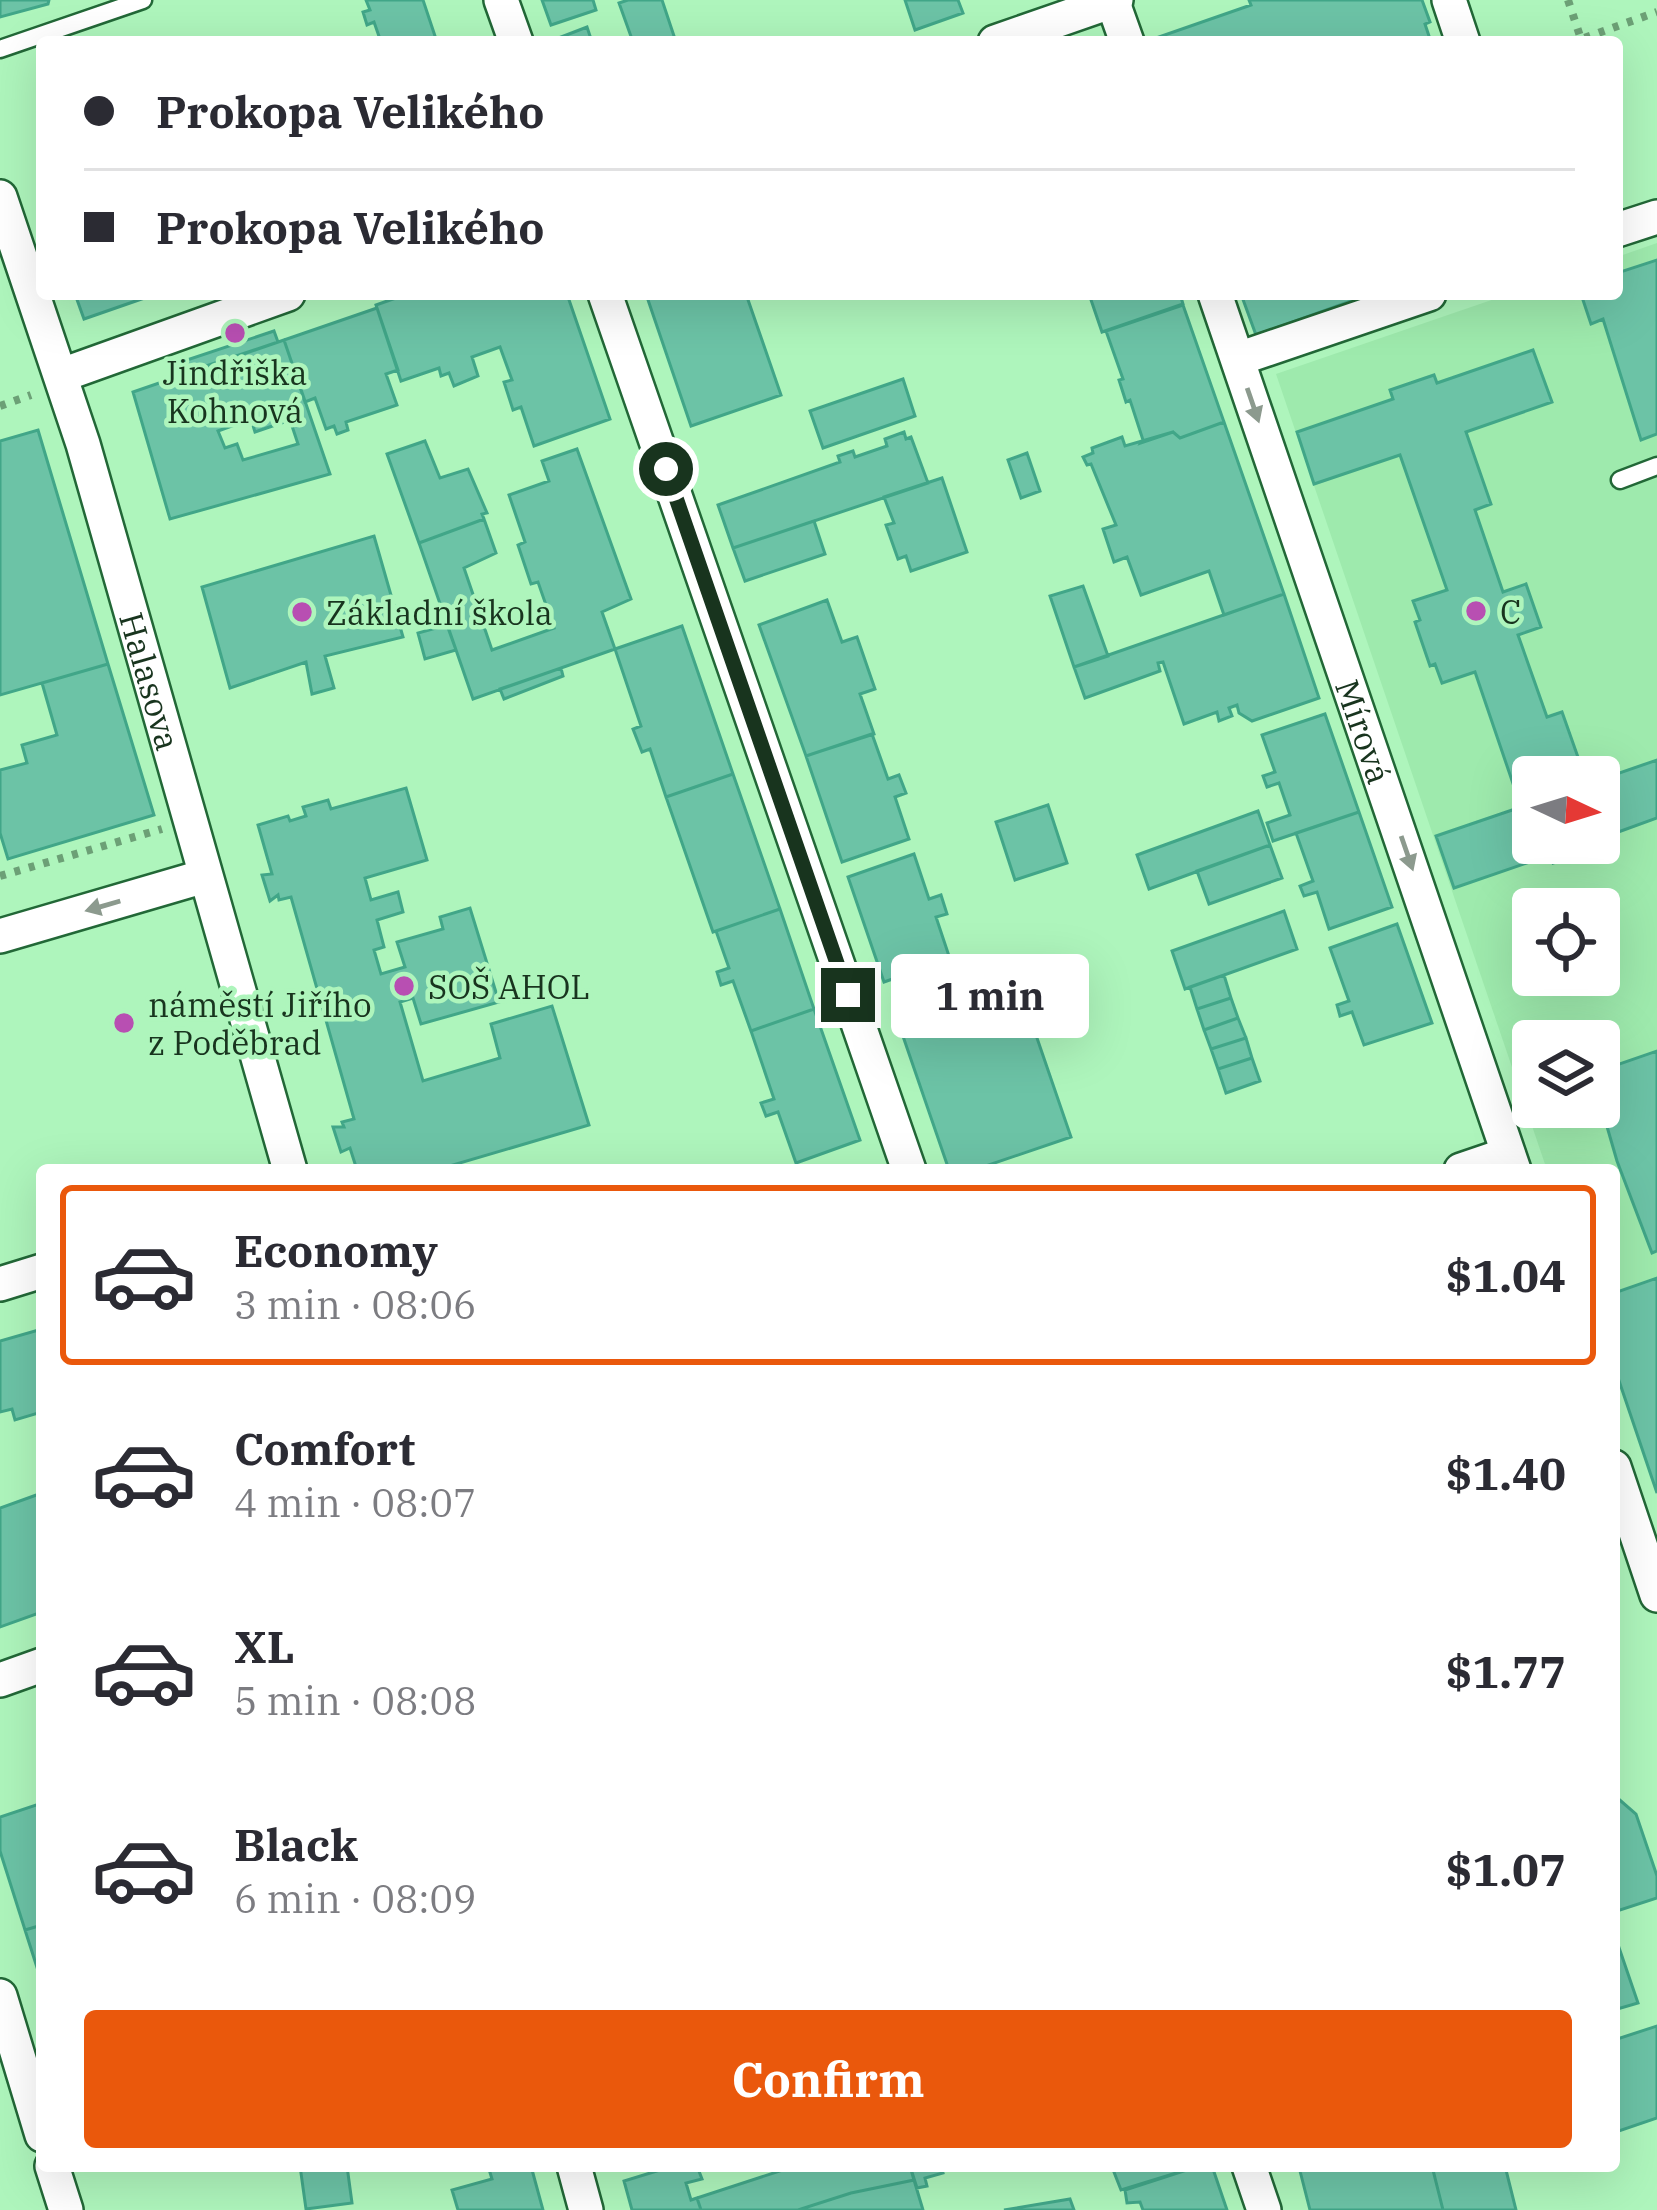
<!DOCTYPE html>
<meta charset="utf-8">
<style>
body{margin:0;font-family:"IBM Plex Serif",serif;background:#f7f7f7;color:#2b2b33;height:100vh;display:flex;flex-direction:column;font-size:45px;white-space:nowrap}
*{box-sizing:border-box;margin:0}
p{font-size:39px;color:#7c7c81}
.icon{flex:none;width:66px;height:66px;fill:none;stroke:currentColor;stroke-width:2;stroke-linecap:round;stroke-linejoin:round}
.map{position:relative;flex:1;overflow:hidden}
.drawer{position:absolute;left:36px;top:1164px;width:1584px;height:1008px;display:flex;flex-direction:column;background:#fff;border-radius:12px;box-shadow:0 12px 48px #0002}
.drawer>*{flex:none}
.guide{position:absolute;left:36px;top:36px;width:1587px;height:264px;border-radius:12px;box-shadow:0 12px 48px #0002;display:grid;align-content:center;height:264px;padding:0 48px;background:#fff}
.needle{width:78px;rotate:94deg}
.controls{position:absolute;left:1512px;top:756px;display:grid;gap:24px}
.controls a{display:grid;place-items:center;width:108px;height:108px;border-radius:12px;background:#fff;box-shadow:0 12px 48px #0002;font-size:60px}
.end{position:absolute;width:54px;height:54px;margin:-27px;border:15px solid #18341e;background:#fff;box-shadow:0 0 0 6px #fff}
.from{border-radius:50%}
.bubble{position:absolute;height:84px;border-radius:12px;background:#fff;box-shadow:0 12px 48px #0002;font-size:39px;font-weight:700;line-height:84px;text-align:center}
.guide b{display:flex;align-items:center;gap:42px;height:114px;font-size:45px}
.guide b+b{border-top:3px solid #e1e1e2}
.guide i{width:30px;height:30px;background:#2b2b33}
ul{padding:21px 0 0;list-style:none}
li{display:flex;align-items:center;gap:36px;height:180px;margin:0 24px 18px;padding:0 24px;border:6px solid transparent;border-radius:12px}
li div{flex:1}
li b{display:block;font-size:45px}
li em{font-style:normal;font-weight:700}
li.on{border-color:#ea580c}
li>.icon{width:108px;height:108px;stroke-width:1.5}
.primary-button{display:flex;gap:24px;margin-top:auto;padding:24px 48px}
.primary-button a{flex:1;height:138px;border-radius:12px;background:#ea580c;color:#fff;font-size:48px;font-weight:700;line-height:138px;text-align:center}
.map>svg:first-child{display:block}
.built{fill:#9eeaad;fill-rule:evenodd}
.building{fill:#6cc3a6;stroke:#41a688;stroke-width:3;fill-rule:evenodd}
.lines{fill:none;stroke-linecap:round;stroke-linejoin:round}
.lane-casing{stroke:#226837;stroke-width:21}
.street-casing{stroke:#226837;stroke-width:38}
.path{stroke:#6ca076;stroke-width:8;stroke-dasharray:6 9;stroke-linecap:butt}
.lane{stroke:#fff;stroke-width:16}
.street{stroke:#fff;stroke-width:33}
.oneway{fill:#8c9a8e}
.route{stroke:#18341e;stroke-width:15}
.poi-dot{fill:#b84fb2;stroke:#aef5bc;stroke-width:4.5}
.labels{text-anchor:middle;dominant-baseline:central;stroke-width:9;stroke-linejoin:round;paint-order:stroke}
.poi-label{font-size:33px;fill:#18341e;stroke:#aef5bc;text-anchor:start}
.street-label{font-size:33px;fill:#18341e;stroke:#aef5bc}
</style>
<div class="map">
<svg width="1657" height="2210" viewBox="0 0 1657 2210">
<rect width="100%" height="100%" fill="#aef5bc"/>
<!-- built -->
<path class="built" d="M1657,243v1250l-43,-127v-196h-67l-271,-796 233,-80h108v-37zM1533,777h66v66h-66zM1533,909h66v66h-66zM1533,1041h66v66h-66z"/>
<!-- building -->
<path class="building" d="M0,0h49l-1,4 -48,13z
M366,0h57l14,42h-56l-7,-20 -7,3 -4,-13 7,-2z
M542,0h51l3,10 -45,15z
M628,0h34l14,42h-43l-14,-39z
M905,0h53l5,13 -48,17z
M1249,0h173l8,22 -5,2 6,18h-276l-2,-3 98,-34z
M587,27l5,15h-35l-1,-3z
M1657,260v174l-16,6 -38,-121 -12,5 -10,-30h36v-21z
M75,294h77l1,1 -69,24z
M407,294h160l43,125 -76,27 -13,-39 -8,3 -9,-28 8,-2 -12,-33 -28,10 6,19 -24,10 -5,-13 -8,3 -2,-8 -38,13 -25,-76z
M646,294h100l35,101 -90,31z
M1089,294h91l3,10 -81,28z
M1241,294h147l-32,12 -2,-6 -98,35z
M1183,305l41,117 -44,16 -7,-6 -32,11 2,-3 -13,-40 -4,2 -7,-22 4,-1 -17,-48z
M377,308l21,62 -12,4 11,31 -51,17 2,8 -11,4 -3,-8 -8,3 -11,-31 -10,4 -21,-62z
M274,331l4,11 -96,32 -4,-11z
M284,340l46,134 -160,45 -37,-127zM251,419l4,13 35,-12 8,24 -55,16 -6,-16 -12,4 -7,-17z
M1533,350l19,52 -86,30 25,72 -16,6 28,82 23,-8 15,43 -23,8 29,82 15,-5 23,65h-52v66h63l1,5 -44,15 -3,-8 -96,33 -18,-52 85,-29 -46,-135 -33,11 -7,-19 -5,2 -15,-44 5,-2 -7,-19 34,-11 -47,-135 -86,29 -17,-52 96,-33 -3,-9 44,-15 3,8z
M903,379l12,37 -92,32 -13,-37z
M1224,422l60,172 -60,21 -15,-44 -68,24 -14,-38 -13,5 -11,-33 13,-4 -25,-61 -4,1 -4,-8 10,-4 -1,-5 30,-11 3,9 48,-14 7,6z
M38,430l70,234 -108,31v-254z
M904,432l2,7 5,-2 17,46 -195,65 -15,-43 122,-43 -2,-6 15,-5 2,6 32,-11 -2,-7z
M425,441l15,37 28,-9 19,44 -5,1 2,5 -65,24 -32,-89z
M577,449l54,150 -29,13 13,37 -142,50 -54,-156 65,-24 12,34 -32,15 28,82 62,-22 -16,-46 -7,2 -13,-39 7,-3 -16,-47 40,-14 -7,-20z
M1027,453l13,38 -19,7 -13,-38z
M942,478l25,74 -56,19 -5,-15 -8,3 -12,-34 8,-2 -10,-26z
M814,521l11,33 -80,27 -12,-33z
M374,536l29,101 -78,19 9,32 -22,6 -6,-32 -76,26 -28,-101z
M1083,586l25,70 -34,11 -24,-71z
M1284,594l35,104 -67,23 -13,-8 -2,-8 -8,3 3,8 -13,5 -2,-9 -33,12 -21,-62 -5,1 2,8 -75,27 -11,-31z
M827,600l15,42 15,-5 18,52 -15,5 14,40 -68,22 -47,-131z
M447,625l9,25 -31,9 -7,-26z
M682,626l51,148 -67,23 -16,-48 -8,3 -9,-23 8,-3 -26,-77z
M108,664l46,151 -146,44 -8,-26v-63l27,-7 -5,-18 35,-10 -15,-52z
M561,668l2,8 -59,23 -4,-10z
M1325,714l34,98 -86,29 -6,-18 23,-8 -11,-32 -12,4 -4,-11 12,-4 -13,-37z
M872,734l16,45 11,-4 7,18 -11,4 14,42 -67,23 -36,-106z
M1657,760v58l-58,21v-59z
M733,774l47,135 -67,23 -47,-135z
M406,788l21,72 -62,18 6,22 27,-8 5,20 -26,8 7,27 -10,3 7,24 24,-7 -8,-25 46,-13 -3,-12 30,-9 29,94 -78,22 -8,-26 -13,4 23,79 77,-23 -9,-34 61,-18 37,119 -153,45h-79l-7,-22 -9,4 -8,-25h11l-2,-5 12,-3 -63,-222 -12,3 -1,-5 -8,6 -8,-26 10,-1 -14,-49 30,-9 2,5 16,-5 -3,-9 25,-7 3,9z
M1048,805l19,58 -52,17 -19,-58z
M1258,811l12,34 -121,44 -12,-34z
M1359,812l33,95 -63,22 -12,-37 -13,4 -4,-10 13,-5 -17,-48z
M1270,845l12,33 -73,26 -12,-33z
M914,854l15,45 12,-4 6,19 -11,3 14,42 -66,23 -36,-105z
M780,909l34,100 -63,22 -18,-50 -12,4 -4,-13 12,-4 -13,-37z
M1284,911l13,38 -112,40 -13,-38z
M1397,924l35,99 -68,22 -12,-33 -12,4 -3,-11 12,-4 -19,-53z
M1014,971l57,166 -97,33h-25l-54,-157z
M1224,975l7,23 -34,11 -7,-22z
M1231,998l7,20 -34,12 -7,-21z
M814,1009l46,131 -64,23 -18,-51 -12,4 -5,-13 13,-4 -23,-68z
M1238,1018l8,20 -35,11 -7,-19z
M1246,1038l6,20 -34,11 -7,-20z
M1657,1051v200l-5,2 -35,-92 -18,-62v-28z
M1252,1058l8,23 -34,12 -8,-24z
M1657,1278v215l-43,-127v-73z
M42,1329v83l-27,8 -3,-11 -12,3v-71z
M42,1493v119l-42,15v-119z
M1614,1795l22,19 21,62v22l-43,14z
M42,1803v122l-17,5 -25,-79v-34z
M42,1925v58l-17,-53z
M1614,1933l24,70 -24,7z
M1657,2026v92l-41,14 -2,-92z
M300,2166h47l5,37 -46,6z
M488,2166h43l12,44h-85l-6,-20 40,-11z
M673,2166h24l5,13 -16,4 5,17 6,-2 4,12h-69l-8,-29z
M795,2166h115l4,14 -63,13 -53,17h-97l-4,-12z
M910,2166h31l2,7 -18,5 2,8 -10,2z
M1199,2166l-78,24 -9,-23 4,-1z
M1199,2166h13l15,44h-84l-3,-8 -13,1 -2,-13z
M1323,2166h109l11,44h-133l-10,-39z
M1432,2166h73l11,44h-73z
M914,2180l9,30h-125l53,-17z
M1070,2199l4,11h-70z"/>
<g class="lines">
<defs>
<path id="lane" d="M0,49l143,-49
M1620,480l37,-14"/>
<g id="street">
<path d="M501,0l15,42"/>
<path d="M1112,0l15,42"/>
<path d="M1449,0l14,42"/>
<path d="M995,42l121,-42"/>
<path id="s1" d="M0,197l83,247 207,726"/>
<path d="M1617,230l40,-13"/>
<path d="M605,294l304,876"/>
<path id="s2" d="M1215,294l299,876"/>
<path d="M1238,359l191,-65"/>
<path d="M62,375l226,-81"/>
<path d="M0,936l205,-60"/>
<path d="M1461,1170l47,-16"/>
<path d="M0,1284l42,-13"/>
<path d="M1614,1467l43,128"/>
<path d="M0,1680l42,-15"/>
<path d="M0,1996l42,139"/>
<path d="M52,2166l14,44"/>
<path d="M574,2166l12,44"/>
<path d="M1249,2166l15,44"/>
</g>
</defs>
<!-- lane casing -->
<use href="#lane" class="lane-casing"/>
<!-- street casing -->
<use href="#street" class="street-casing"/>
<!-- path -->
<path class="path" d="M1568,0l13,39 76,-27
M0,406l31,-11
M0,876l162,-47"/>
<!-- lane -->
<use href="#lane" class="lane"/>
<!-- street -->
<use href="#street" class="street"/>
</g>
<!-- one-way arrows -->
<defs><path id="oneway-solid" d="M-6-.8H1V-3.2L6.5 0L1 3.2V.8H-6Z" transform="scale(3)"/></defs>
<g class="oneway">
<use href="#oneway-solid" transform="translate(1253 405) rotate(71)"/>
<use href="#oneway-solid" transform="translate(1407 853) rotate(71)"/>
<use href="#oneway-solid" transform="translate(103 906) rotate(164)"/>
</g>
<g class="lines">
<!-- route -->
<path class="route" d="M666,469l182,526"/>
</g>
<!-- markers -->
<g class="poi-dot">
<circle cx="235" cy="333" r="12"/>
<circle cx="1476" cy="611" r="12"/>
<circle cx="302" cy="612" r="12"/>
<circle cx="404" cy="986" r="12"/>
<circle cx="124" cy="1023" r="12"/>
</g>
<g class="labels">
<!-- poi labels -->
<g class="poi-label">
<text x="235" y="372" text-anchor="middle">Jindřiška<tspan x="235" dy="38">Kohnová</tspan></text>
<text x="1500" y="611">C</text>
<text x="326" y="612">Základní škola</text>
<text x="428" y="986">SOŠ AHOL</text>
<text x="148" y="1004">náměstí Jiřího<tspan x="148" dy="38">z Poděbrad</tspan></text>
</g>
<!-- street labels -->
<g class="street-label">
<text stroke="none"><textPath href="#s1" startOffset="507">Halasova</textPath></text>
<text stroke="none"><textPath href="#s2" startOffset="462">Mírová</textPath></text>
</g>
</g>
</svg>
<div class="controls">
<a><svg class="needle" viewBox="-14 -14 28 28"><path d="M0-13l5 13h-10z" fill="#e53935"/><path d="M0 13l5-13h-10z" fill="#7c7c81"/></svg></a>
<a><svg class="icon" aria-label="locate" viewBox="0 0 24 24"><circle cx="12" cy="12" r="6"/><path d="M12 2v4M12 18v4M2 12h4M18 12h4"/></svg></a>
<a><svg class="icon" aria-label="layers" viewBox="0 0 24 24"><path d="M12 4l9 5-9 5-9-5zM3 14l9 5 9-5"/></svg></a>
</div>
<i class="end from" style="left:666px;top:469px"></i>
<i class="end" style="left:848px;top:995px"></i>
<div class="bubble" style="left:891px;top:954px;width:198px">1 min</div>
<div class="guide">
<b><i class="from"></i>Prokopa Velikého</b>
<b><i></i>Prokopa Velikého</b>
</div>
<section class="drawer">
<ul>
<li class="on"><svg class="icon" aria-label="car" viewBox="0 0 24 24"><path d="M5 17H2v-5l4-1 3-4h7l3 4 3 1v5h-3M9 17h6M6 11h13"/><circle cx="7" cy="17" r="2"/><circle cx="17" cy="17" r="2"/></svg><div><b>Economy</b><p>3 min · 08:06</p></div><em>$1.04</em></li>
<li><svg class="icon" aria-label="car" viewBox="0 0 24 24"><path d="M5 17H2v-5l4-1 3-4h7l3 4 3 1v5h-3M9 17h6M6 11h13"/><circle cx="7" cy="17" r="2"/><circle cx="17" cy="17" r="2"/></svg><div><b>Comfort</b><p>4 min · 08:07</p></div><em>$1.40</em></li>
<li><svg class="icon" aria-label="car" viewBox="0 0 24 24"><path d="M5 17H2v-5l4-1 3-4h7l3 4 3 1v5h-3M9 17h6M6 11h13"/><circle cx="7" cy="17" r="2"/><circle cx="17" cy="17" r="2"/></svg><div><b>XL</b><p>5 min · 08:08</p></div><em>$1.77</em></li>
<li><svg class="icon" aria-label="car" viewBox="0 0 24 24"><path d="M5 17H2v-5l4-1 3-4h7l3 4 3 1v5h-3M9 17h6M6 11h13"/><circle cx="7" cy="17" r="2"/><circle cx="17" cy="17" r="2"/></svg><div><b>Black</b><p>6 min · 08:09</p></div><em>$1.07</em></li>
</ul>
<div class="primary-button"><a>Confirm</a></div>
</section>
</div>
